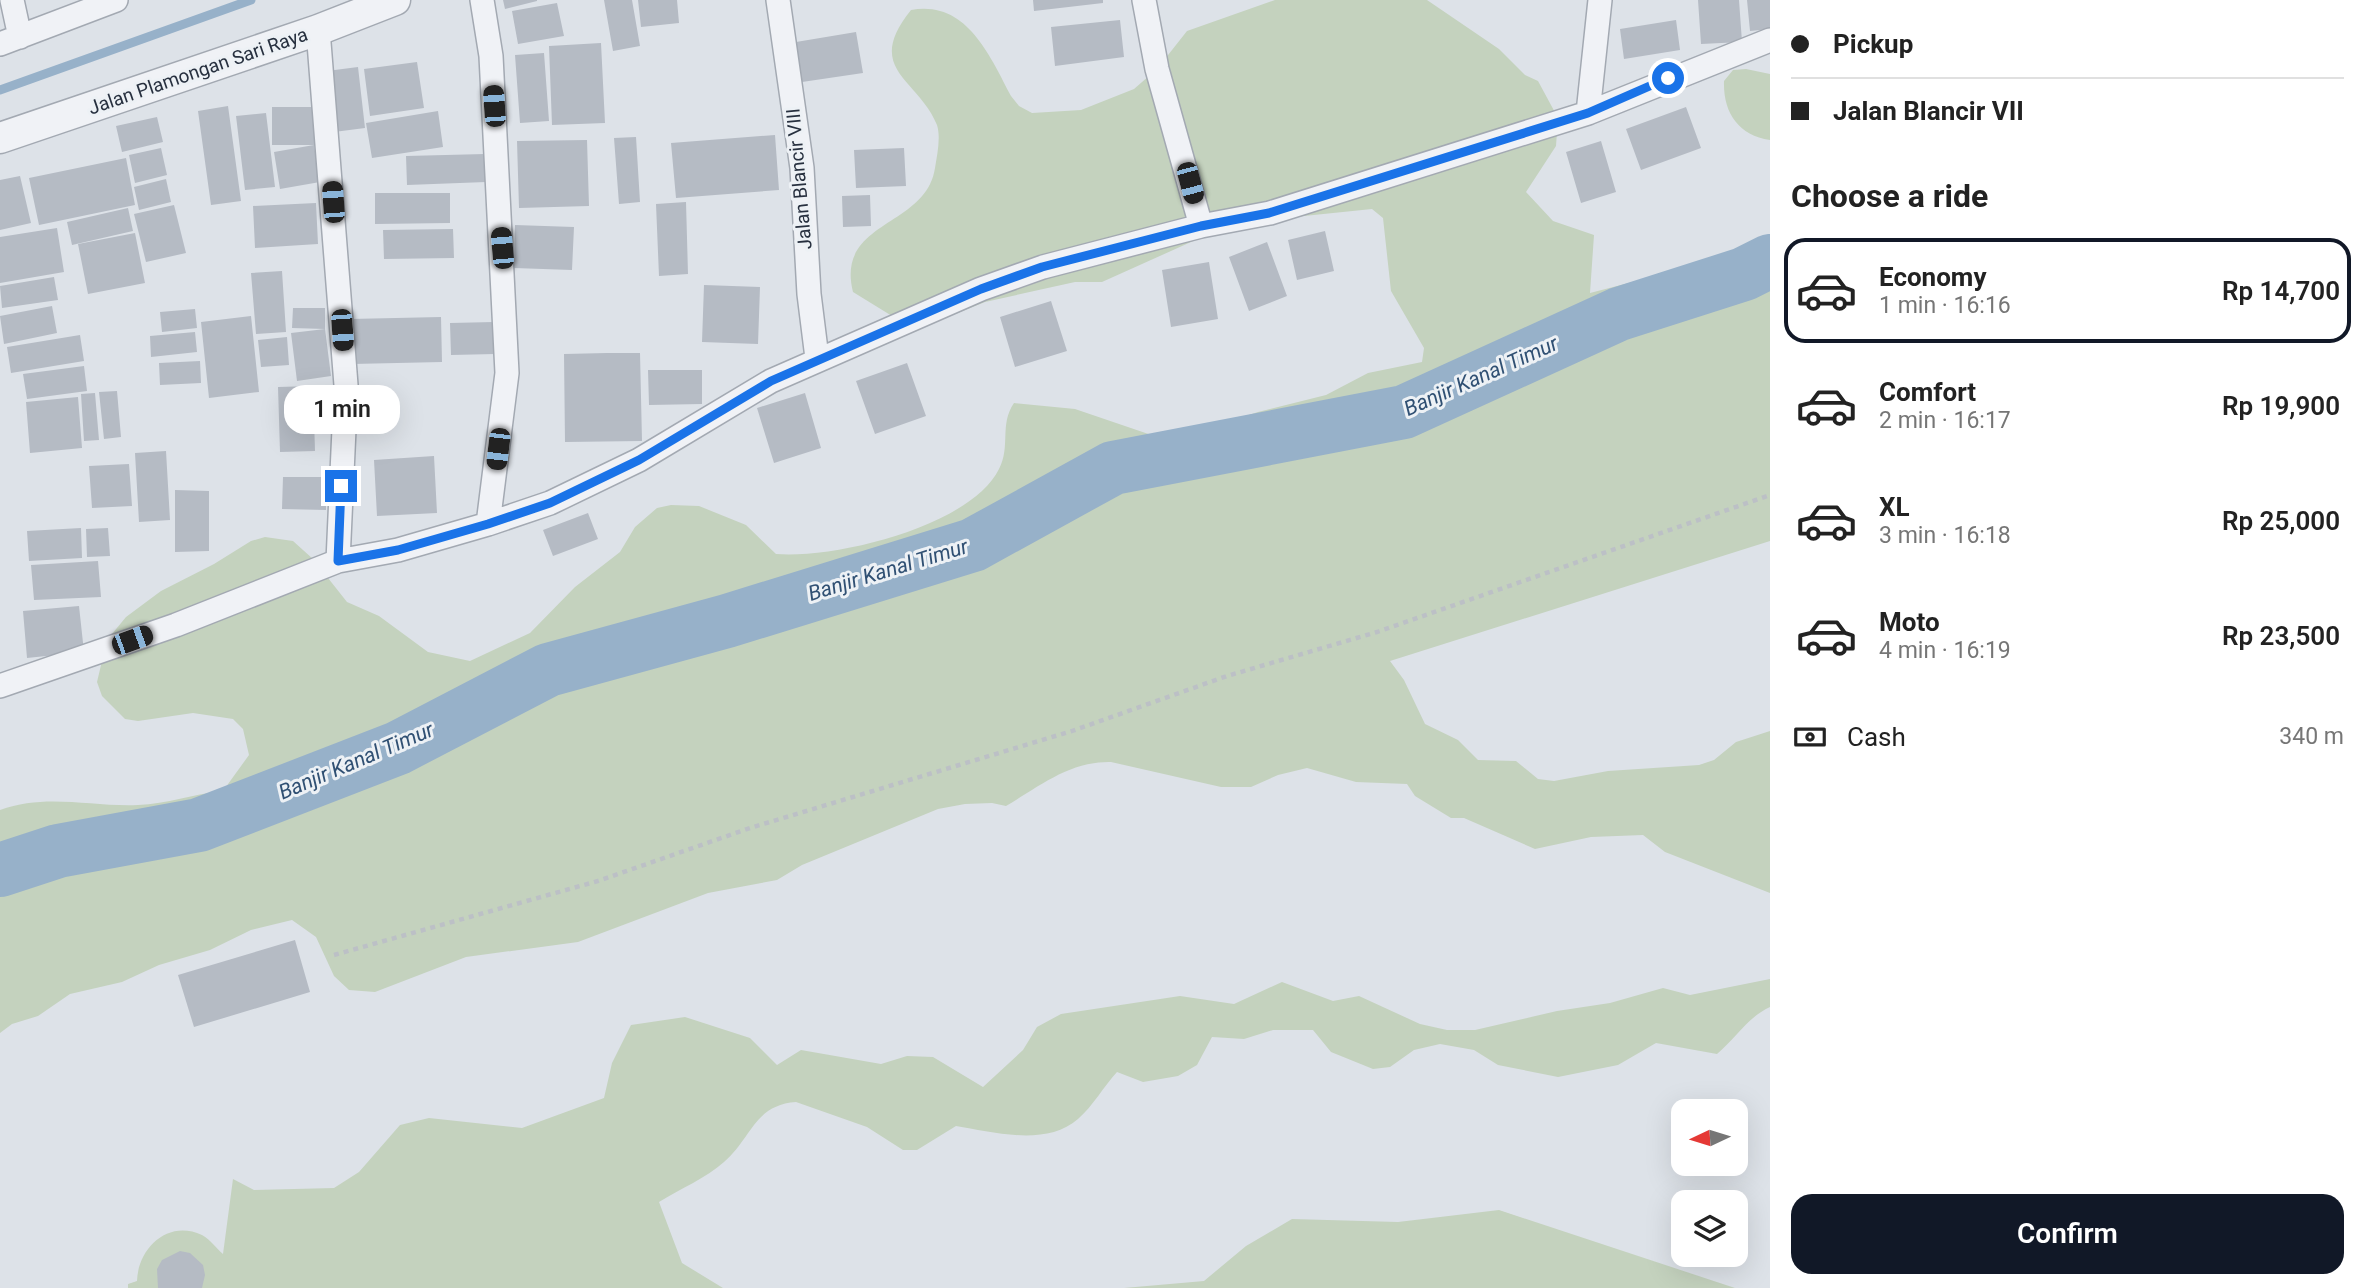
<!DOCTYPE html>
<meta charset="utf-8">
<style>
body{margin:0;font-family:Roboto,sans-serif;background:#f6f6f6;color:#222;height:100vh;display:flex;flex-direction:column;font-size:26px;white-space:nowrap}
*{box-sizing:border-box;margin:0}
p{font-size:23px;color:#767676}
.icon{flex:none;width:38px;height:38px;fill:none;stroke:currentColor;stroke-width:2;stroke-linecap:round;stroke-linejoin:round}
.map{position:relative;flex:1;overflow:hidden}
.panel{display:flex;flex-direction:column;background:#fff;width:595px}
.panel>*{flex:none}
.hud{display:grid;align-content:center;height:154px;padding:0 21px;background:#fff}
.needle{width:46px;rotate:266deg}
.controls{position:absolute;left:1671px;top:1099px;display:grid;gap:14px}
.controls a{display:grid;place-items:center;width:77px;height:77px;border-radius:14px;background:#fff;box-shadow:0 7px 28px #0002;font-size:35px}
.end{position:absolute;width:32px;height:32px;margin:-16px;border:9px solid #1a73e8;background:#fff;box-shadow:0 0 0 4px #fff}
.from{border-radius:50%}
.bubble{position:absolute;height:49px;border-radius:21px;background:#fff;box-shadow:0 7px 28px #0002;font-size:23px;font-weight:600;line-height:49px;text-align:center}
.car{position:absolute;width:21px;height:42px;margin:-21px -10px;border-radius:9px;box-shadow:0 0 5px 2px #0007;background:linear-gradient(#222 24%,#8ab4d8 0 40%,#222 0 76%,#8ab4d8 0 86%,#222 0)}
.hud b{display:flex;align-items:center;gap:24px;height:66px;font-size:26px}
.hud b+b{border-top:2px solid #e0e0e0}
.hud i{width:18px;height:18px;background:#222}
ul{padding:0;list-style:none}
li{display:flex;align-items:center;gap:21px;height:105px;margin:0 14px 10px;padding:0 7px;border:4px solid transparent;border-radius:21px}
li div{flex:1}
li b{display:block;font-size:26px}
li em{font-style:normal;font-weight:600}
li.on{border-color:#111827}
li>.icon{width:63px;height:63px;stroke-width:1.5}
h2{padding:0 21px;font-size:32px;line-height:84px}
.pay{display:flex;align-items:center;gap:18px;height:77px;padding:0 21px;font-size:26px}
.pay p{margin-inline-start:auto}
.primary-button{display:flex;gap:14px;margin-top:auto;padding:14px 21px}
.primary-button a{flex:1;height:80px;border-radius:21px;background:#111827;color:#fff;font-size:28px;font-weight:600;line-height:80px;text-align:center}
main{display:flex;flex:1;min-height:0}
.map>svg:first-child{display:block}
.green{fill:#c4d2be}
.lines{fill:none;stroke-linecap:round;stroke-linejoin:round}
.stream{stroke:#97b1c9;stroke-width:9}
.river{stroke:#97b1c9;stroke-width:54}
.building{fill:#b5bbc4}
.minor-casing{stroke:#a3a9b2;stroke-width:26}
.tertiary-casing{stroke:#a3a9b2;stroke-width:33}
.path{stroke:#bcc0c6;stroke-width:4.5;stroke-dasharray:5 5;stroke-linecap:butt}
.minor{stroke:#f0f2f6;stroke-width:23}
.tertiary{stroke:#f0f2f6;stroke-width:30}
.route{stroke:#1a73e8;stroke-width:9}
.labels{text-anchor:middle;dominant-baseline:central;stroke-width:6;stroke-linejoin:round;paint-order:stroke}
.street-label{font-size:19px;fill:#27303f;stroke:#edf1f5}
.water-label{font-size:21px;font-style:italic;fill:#305073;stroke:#edf1f5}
</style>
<main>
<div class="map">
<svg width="1770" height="1288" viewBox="0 0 1770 1288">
<rect width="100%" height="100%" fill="#dde2e8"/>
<!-- green -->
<path class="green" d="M1275,0h152l72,49 26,26 13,6 20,37 -2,28 -30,46 27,29 41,14 -4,58 147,-38 33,-15v301l-380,120 14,19 21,44 33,16 20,20 38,1 22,18 16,2 54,-10 91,-6 15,-5 22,-18 34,-11v162l-105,-41 -22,-17 -52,2 -56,12 -71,-31h-13l-36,-22 -8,-12 -51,-2 -49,-14 -29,7 -27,12h-30l-110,-25c-41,-1 -71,24 -105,44l-14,-3 -27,1 -27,5 -136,56 -25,15 -69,13 -130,49 -112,15 -91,35 -26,-2 -15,-14 -18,-39 -24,-17 -41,10 -41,20 -51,15 -37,17 -52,12 -32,22 -26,8 -12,9v-223c46,-17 91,-3 138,-5 29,-1 55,-11 85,-14l26,-36 -6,-26 -10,-10 -40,-6 -55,8 -13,-2 -23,-23 -5,-14 10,-42 19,-23 35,-26 53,-27 37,-23 14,-4 28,4 20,18 34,43 32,14 49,36 42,9 60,-28 45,-46 45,-35 15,-25 22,-19 14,-3 28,1 47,19 30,29c59,5 195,-28 223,-85 12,-23 0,-44 15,-66l61,6 94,32 89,-29 68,-17 42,-22 54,-11 2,-14 -33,-57 -8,-73 -11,-9 -108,11 -53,13 -109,49h-27l-90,20 -52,21 -14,1 -27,-8 -39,-24c-18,-72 73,-64 82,-124 2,-13 6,-30 2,-43 -19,-47 -74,-55 -26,-115 55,-10 78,44 100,86l8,10 13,7 49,-3 53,-21 23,-20 30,-38z
M1746,69l24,5v66c-32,-5 -47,-28 -46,-59l9,-11z
M1770,979v28c-22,10 -35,32 -53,47l-61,-11 -38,22 -60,12 -60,-12 -24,-15 -34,-6 -26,6 -24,17 -17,2 -42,-17 -18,-22h-40l-29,9 -32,-2 -15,28 -19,11 -35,6 -26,-10c-13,14 -24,34 -39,47 -32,28 -85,13 -122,7l-39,24h-14l-36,-23 -71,-25c-42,3 -44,36 -72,60 -18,16 -44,27 -65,40l23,61 41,25h-595v-4l9,-3c1,-33 31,-62 65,-46 9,5 14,13 21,19l10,-75 21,11 80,-2 25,-16 41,-47 29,-7 93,10 82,-30 8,-35 19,-38 54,-8 65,21 27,27 24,-15 80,14 26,-8 26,1 50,30 40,-37 14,-23 24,-13 119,-18 54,8 48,-22 51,19 26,-5 61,28 27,6h28l82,-19 53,-8 53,-15 27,7z
M1499,1210l236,78h-611l80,-7 42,-35 46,-27 106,3z"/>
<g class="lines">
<!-- stream -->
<path class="stream" d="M0,90l251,-90"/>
<!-- river -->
<path class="river" d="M0,870l58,-19 141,-26 199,-77 150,-78 179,-49 246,-76 140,-77 291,-56 215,-98 125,-40 26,-13"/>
</g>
<!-- building -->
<path class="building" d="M503,0h34v1l-32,8z
M604,0h28l8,46 -27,5z
M638,0h39l2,23 -38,4z
M1033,0h70v3l-69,8z
M1698,0h41l3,42 -41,2z
M1747,0h23v29l-20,2z
M557,3l7,33 -46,8 -6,-33z
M1120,20l4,37 -69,9 -4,-39z
M1676,20l4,30 -56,9 -4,-30z
M856,32l7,41 -61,9 -6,-40z
M601,43l4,80 -53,2 -3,-79z
M544,53l5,68 -29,2 -5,-68z
M417,62l7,46 -54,8 -6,-47z
M358,67l7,61 -31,4 -7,-61z
M228,106l13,95 -30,4 -13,-94z
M272,107h42v38h-42z
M1686,107l15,41 -60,22 -15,-41z
M438,111l5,36 -71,11 -6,-35z
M266,113l9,74 -30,3 -9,-74z
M157,117l6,25 -41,10 -6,-26z
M775,135l4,55 -103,8 -5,-55z
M636,137l4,65 -21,2 -5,-66z
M587,140l2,66 -70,2 -2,-67z
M1601,141l15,51 -35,11 -15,-51z
M314,145l6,37 -40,7 -6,-37z
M161,148l6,27 -32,8 -6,-28z
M904,148l2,38 -50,2 -2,-38z
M485,154l1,28 -79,3 -1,-29z
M126,158l9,47 -96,20 -10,-47z
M20,176l11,47 -31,7v-50z
M166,179l5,23 -32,8 -5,-23z
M375,193h75v30l-75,1z
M870,195l1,31 -28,1 -1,-31z
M686,202l2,72 -29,2 -3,-72z
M316,203l2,41 -63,4 -2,-42z
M174,205l12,48 -40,9 -12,-48z
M128,208l5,23 -61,14 -5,-23z
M515,225l59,2 -2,43 -58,-2z
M57,228l7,44 -64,11v-46z
M453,229l1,29 -70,1 -1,-29z
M1325,231l9,40 -37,9 -9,-40z
M135,233l10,50 -57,11 -10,-50z
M1267,242l20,54 -38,15 -20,-54z
M1209,262l9,57 -47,8 -9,-57z
M282,271l4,61 -30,2 -5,-61z
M54,277l4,23 -56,8 -2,-22z
M704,285l56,2 -2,57 -56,-2z
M1051,301l16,50 -52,16 -15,-50z
M52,306l5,27 -53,11 -4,-28z
M293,308h32v21l-33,-1z
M195,309l2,19 -35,4 -2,-20z
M251,316l8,76 -50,6 -8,-76z
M441,317l1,45 -90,2 -2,-45z
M494,322l1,32 -44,1 -1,-32z
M325,329l6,47 -34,5 -6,-48z
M195,332l2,20 -46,5 -1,-21z
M80,335l4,26 -73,12 -4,-26z
M287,337l2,28 -28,2 -3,-27z
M607,353h33l2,88 -77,1 -1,-88z
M200,361l1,22 -41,2 -1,-22z
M907,363l19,53 -51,18 -19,-53z
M84,366l3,25 -60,8 -4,-25z
M648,370h54v34l-53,1z
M313,386l2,65 -35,1 -2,-65z
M117,391l4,46 -17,2 -5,-47z
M95,393l4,47 -15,1 -3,-47z
M805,393l16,55 -47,15 -17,-55z
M78,397l4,51 -52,5 -4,-51z
M166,451l4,69 -31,2 -4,-69z
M434,456l3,57 -60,3 -3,-56z
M129,464l3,42 -40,2 -3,-42z
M283,477h43v33l-44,-1z
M175,490l34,1v60l-34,1z
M588,513l10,26 -45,17 -10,-26z
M81,528l1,30 -53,3 -2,-30z
M108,528l2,28 -23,1 -1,-28z
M98,561l3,36 -67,3 -3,-35z
M79,606l5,46 -57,6 -4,-47z
M295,940l15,52 -116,35 -16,-52z
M180,1251l10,2 13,12 2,10 -3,13h-44l-1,-19 5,-9z"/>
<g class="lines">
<defs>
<path id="minor" d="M12,0l8,37
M482,0l9,56 16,317 -19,151
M778,0l24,168 7,126 8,64
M1144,0l13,69 44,157
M1600,0l-12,113 182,-73
M318,30l28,355 -8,176
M0,44l116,-44
M0,686l176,-61 162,-64 60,-11 90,-26 62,-21 89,-43 132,-79 210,-92 62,-22 158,-41 69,-13 318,-100"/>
<path id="tertiary" d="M0,138l318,-108 77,-30"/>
</defs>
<!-- minor casing -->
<use href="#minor" class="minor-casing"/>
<!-- tertiary casing -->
<use href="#tertiary" class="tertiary-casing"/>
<!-- path -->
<path class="path" d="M334,955l264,-74 152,-53 322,-97 155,-55 150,-44 393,-137"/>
<!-- minor -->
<use href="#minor" class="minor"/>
<!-- tertiary -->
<use href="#tertiary" class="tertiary"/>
</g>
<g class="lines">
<!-- route -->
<path class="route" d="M341,486l-3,75 60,-11 90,-26 62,-21 89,-43 132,-79 210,-92 61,-22 159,-41 68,-13 319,-100 80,-35"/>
</g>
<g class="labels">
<!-- street labels -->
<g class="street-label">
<text transform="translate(198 71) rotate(-19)">Jalan Plamongan Sari Raya</text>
<text transform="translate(799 179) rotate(-95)">Jalan Blancir VIII</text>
</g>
<!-- water labels -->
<g class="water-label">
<text transform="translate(1481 376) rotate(-24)">Banjir Kanal Timur</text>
<text transform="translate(888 570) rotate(-17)">Banjir Kanal Timur</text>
<text transform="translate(356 761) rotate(-23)">Banjir Kanal Timur</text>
</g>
</g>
</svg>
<div class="controls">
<a><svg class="needle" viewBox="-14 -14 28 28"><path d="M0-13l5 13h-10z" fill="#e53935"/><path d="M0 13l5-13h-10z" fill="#767676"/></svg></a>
<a><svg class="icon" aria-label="layers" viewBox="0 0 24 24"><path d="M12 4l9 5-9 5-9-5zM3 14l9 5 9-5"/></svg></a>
</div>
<i class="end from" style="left:1668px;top:78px"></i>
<i class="end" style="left:341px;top:486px"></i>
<div class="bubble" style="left:284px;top:385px;width:116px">1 min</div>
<i class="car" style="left:494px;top:106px;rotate:356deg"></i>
<i class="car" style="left:1190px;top:183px;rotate:165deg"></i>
<i class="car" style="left:333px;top:202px;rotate:356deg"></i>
<i class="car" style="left:502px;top:248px;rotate:355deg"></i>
<i class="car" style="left:342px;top:330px;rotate:176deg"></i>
<i class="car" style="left:498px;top:449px;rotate:187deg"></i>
<i class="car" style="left:132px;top:640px;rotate:70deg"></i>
</div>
<section class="panel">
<div class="hud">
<b><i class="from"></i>Pickup</b>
<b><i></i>Jalan Blancir VII</b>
</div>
<h2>Choose a ride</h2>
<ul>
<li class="on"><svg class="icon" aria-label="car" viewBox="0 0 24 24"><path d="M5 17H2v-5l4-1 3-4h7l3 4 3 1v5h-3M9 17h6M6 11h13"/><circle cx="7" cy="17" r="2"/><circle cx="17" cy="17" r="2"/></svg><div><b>Economy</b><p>1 min · 16:16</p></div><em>Rp 14,700</em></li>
<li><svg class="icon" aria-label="car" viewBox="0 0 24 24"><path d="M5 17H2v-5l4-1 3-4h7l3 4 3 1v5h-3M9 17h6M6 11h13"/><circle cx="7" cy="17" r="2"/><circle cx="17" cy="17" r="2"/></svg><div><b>Comfort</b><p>2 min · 16:17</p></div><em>Rp 19,900</em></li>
<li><svg class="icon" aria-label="car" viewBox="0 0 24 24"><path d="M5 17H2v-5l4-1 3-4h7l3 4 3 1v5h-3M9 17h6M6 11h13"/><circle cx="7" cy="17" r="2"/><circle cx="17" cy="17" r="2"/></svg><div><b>XL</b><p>3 min · 16:18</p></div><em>Rp 25,000</em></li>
<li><svg class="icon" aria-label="car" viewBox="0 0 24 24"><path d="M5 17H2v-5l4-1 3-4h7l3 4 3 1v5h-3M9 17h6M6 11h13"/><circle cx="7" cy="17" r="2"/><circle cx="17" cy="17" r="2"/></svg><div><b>Moto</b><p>4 min · 16:19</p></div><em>Rp 23,500</em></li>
</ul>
<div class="pay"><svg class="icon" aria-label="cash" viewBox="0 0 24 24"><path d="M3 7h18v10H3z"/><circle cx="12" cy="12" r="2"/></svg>Cash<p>340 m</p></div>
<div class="primary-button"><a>Confirm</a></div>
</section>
</main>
